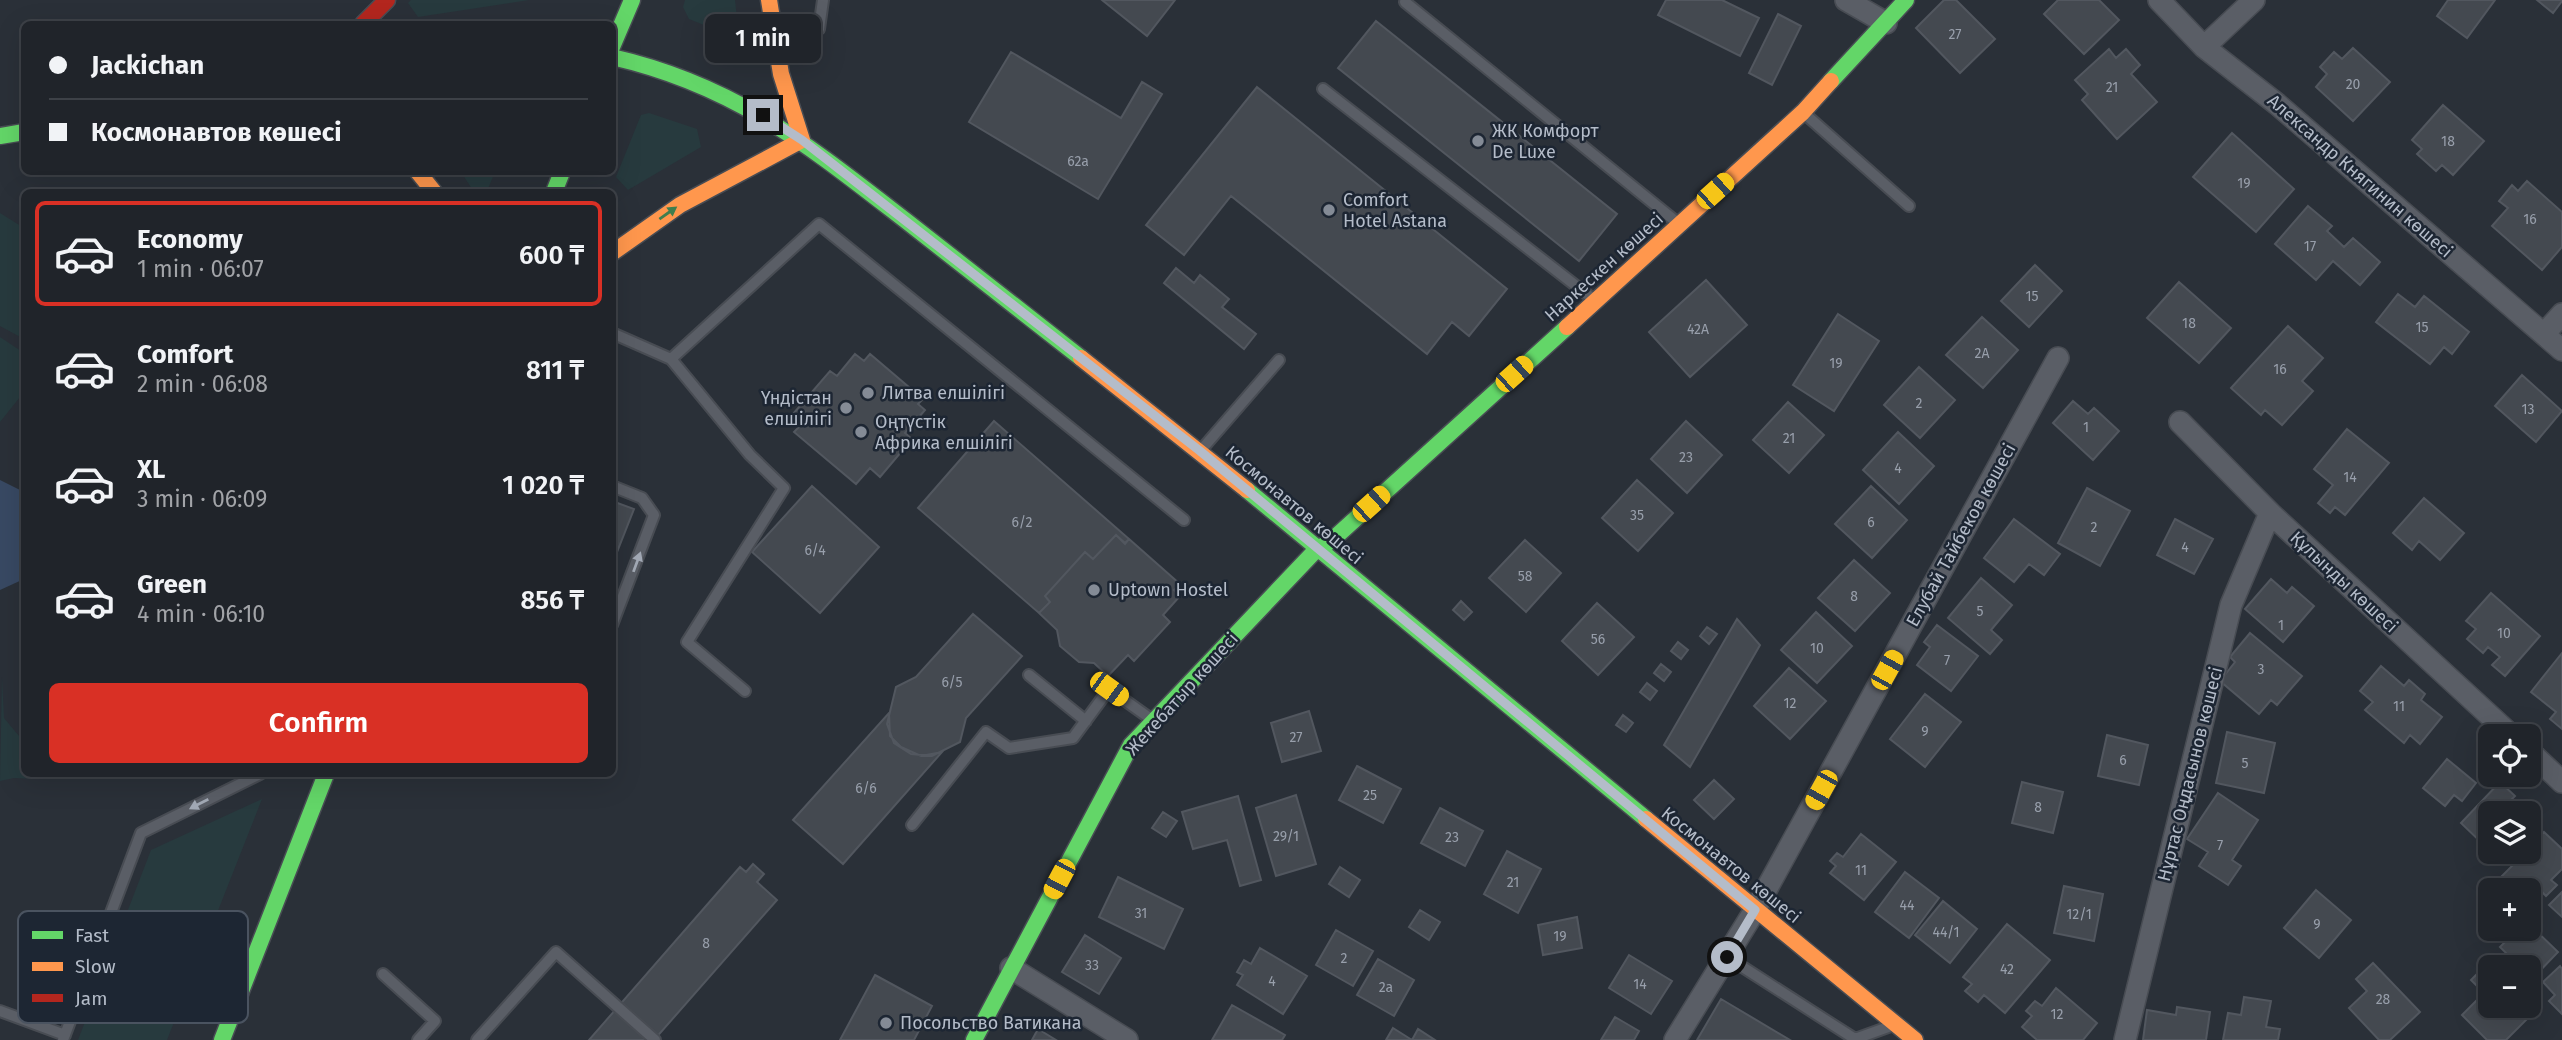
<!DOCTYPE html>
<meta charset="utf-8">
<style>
body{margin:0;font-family:"Fira Sans",sans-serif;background:#2d3036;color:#f1f3f6;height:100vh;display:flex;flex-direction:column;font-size:26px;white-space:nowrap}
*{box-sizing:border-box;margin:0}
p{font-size:23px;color:#a2a4a8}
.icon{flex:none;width:38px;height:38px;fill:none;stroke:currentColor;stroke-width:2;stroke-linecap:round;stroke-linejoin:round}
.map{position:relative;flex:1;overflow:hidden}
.drawer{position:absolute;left:21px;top:189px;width:595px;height:588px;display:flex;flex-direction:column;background:#20242a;border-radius:10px;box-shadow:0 7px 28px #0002,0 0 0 2px #3d4147}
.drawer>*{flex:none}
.top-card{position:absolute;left:21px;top:21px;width:595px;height:154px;border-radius:10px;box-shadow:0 7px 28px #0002,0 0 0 2px #3d4147;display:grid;align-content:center;height:154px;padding:0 28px;background:#20242a}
.buttons{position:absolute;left:2478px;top:724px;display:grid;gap:14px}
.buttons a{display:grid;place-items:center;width:63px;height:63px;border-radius:10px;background:#20242a;box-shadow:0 7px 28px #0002,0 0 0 2px #3d4147;font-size:35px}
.end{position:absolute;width:32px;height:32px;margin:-16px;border:9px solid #b4bcc9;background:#111;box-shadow:0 0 0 4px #111}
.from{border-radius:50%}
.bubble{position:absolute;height:49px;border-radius:10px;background:#20242a;box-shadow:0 7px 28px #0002,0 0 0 2px #3d4147;font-size:23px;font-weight:600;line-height:49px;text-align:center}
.car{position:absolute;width:21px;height:42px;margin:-21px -10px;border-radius:9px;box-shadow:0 0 5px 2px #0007;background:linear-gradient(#f5c518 24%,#345 0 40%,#f5c518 0 76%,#345 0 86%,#f5c518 0)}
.top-card b{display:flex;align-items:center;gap:24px;height:66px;font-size:26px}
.top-card b+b{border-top:2px solid #3d4147}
.top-card i{width:18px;height:18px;background:#f1f3f6}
ul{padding:12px 0 0;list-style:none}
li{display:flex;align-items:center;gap:21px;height:105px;margin:0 14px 10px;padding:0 14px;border:4px solid transparent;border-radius:10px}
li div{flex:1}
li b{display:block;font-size:26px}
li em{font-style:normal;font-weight:600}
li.selected{border-color:#d93025}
li>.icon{width:63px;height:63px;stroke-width:1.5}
.action{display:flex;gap:14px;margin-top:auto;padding:14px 28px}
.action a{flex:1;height:80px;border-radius:10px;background:#d93025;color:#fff;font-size:28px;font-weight:600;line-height:80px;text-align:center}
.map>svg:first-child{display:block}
.green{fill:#273a3e}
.water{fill:#384963}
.building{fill:#444950;stroke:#52575f;stroke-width:2}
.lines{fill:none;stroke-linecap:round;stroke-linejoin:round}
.lane-casing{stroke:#484c53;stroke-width:14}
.street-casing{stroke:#484c53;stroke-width:24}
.fast-casing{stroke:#484c53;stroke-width:19}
.slow-casing{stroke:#484c53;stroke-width:19}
.jam-casing{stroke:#484c53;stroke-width:19}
.lane{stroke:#5a5e66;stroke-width:10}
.street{stroke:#5a5e66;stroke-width:21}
.fast{stroke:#63d668;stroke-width:16}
.slow{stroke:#ff974d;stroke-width:16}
.jam{stroke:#b3261e;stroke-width:16}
.oneway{fill:#407e4e}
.oneway2{fill:#a2a9b5}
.route{stroke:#b4bcc9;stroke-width:9}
.poi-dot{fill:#848b96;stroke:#1d2633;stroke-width:2.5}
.labels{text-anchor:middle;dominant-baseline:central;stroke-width:5;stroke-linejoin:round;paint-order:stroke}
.number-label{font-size:14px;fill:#989fab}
.poi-label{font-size:18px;fill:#b4bcc9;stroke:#1d2633;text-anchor:start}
.street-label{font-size:18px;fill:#b4bcc9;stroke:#1d2633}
.key{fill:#1d2633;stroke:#4a5360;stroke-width:2}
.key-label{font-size:19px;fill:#b4bcc9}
</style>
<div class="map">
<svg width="2562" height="1040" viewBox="0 0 2562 1040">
<rect width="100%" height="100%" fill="#2a3038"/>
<!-- green -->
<path class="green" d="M411,0h118l-111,17 -10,-14z
M685,0h50l3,27 -7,9 -42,-17 -6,-12z
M649,113l48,16 4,18 -73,43 -12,-13 25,-62z
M461,172h34l-8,19 -13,1z
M0,213l24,15v111l-24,-13z
M0,337l24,16v39l-24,30z
M2,677l2,41 20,24v32h18l-1,5 -27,-1 -14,3z
M262,799l-95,241h-89l73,-190z"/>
<!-- water -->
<path class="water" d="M0,480l24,12v87l-24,11z"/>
<!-- building -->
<path class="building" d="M1102,0h73l-28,36z
M1666,0h56l37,18 -19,38 -82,-41z
M1944,0h12l39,39 -35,34 -44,-45z
M2058,0h41l20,20 -35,34 -40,-40z
M2448,0h47l-28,38 -30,-22z
M2537,0h25v1l-9,12z
M1778,14l23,12 -29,59 -23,-12z
M1376,21l241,193 -38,47 -241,-193z
M2353,48l37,34 -37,39 -37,-34 11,-13 -7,-7 14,-15 8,7z
M2109,49l7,9 10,-9 14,16 -9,9 26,28 -40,37 -35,-39 6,-6 -13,-14z
M1011,52l110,66 21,-36 20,12 -64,105 -129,-77z
M1257,87l250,202 -38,47 -17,-14 -25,32 -196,-158 -47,59 -38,-30z
M2443,105l41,36 -31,34 -11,-10 -6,6 -19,-17 5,-5 -10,-9z
M2232,133l62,56 -38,43 -63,-55z
M2527,181l35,31v35l-20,23 -50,-44 16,-18 -9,-7 13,-16 6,6z
M2308,206l24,20 -5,5 17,16 9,-9 27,24 -20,23 -27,-24 -17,19 -41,-36z
M2035,265l27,26 -33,36 -28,-26z
M1176,268l18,15 6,-8 29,24 -7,8 34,27 -12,15 -80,-66z
M1706,280l41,45 -57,52 -41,-45z
M2179,282l52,46 -32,35 -52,-45z
M2398,294l17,13 9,-11 45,36 -17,22 -8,-7 -14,17 -54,-42z
M1838,314l41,27 -45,70 -41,-26z
M1982,317l36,33 -35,38 -37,-33z
M2288,326l35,32 -21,23 11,10 -31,34 -17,-15 -4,5 -30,-27z
M855,354l9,7 6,-7 53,45 -5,5 7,6 -20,23 7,6 -32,38 -10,-9 -14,16 -62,-52 9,-9 -10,-9 37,-43 7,5z
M1919,367l36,33 -35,38 -36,-33z
M2522,375l40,36 -26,31 -41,-36z
M2073,401l15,13 6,-6 25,23 -26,29 -40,-37z
M1788,402l36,33 -35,38 -36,-33z
M994,421l135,118 -4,4 -9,-8 -23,24 -8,-7 -40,44 5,6 -11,11 -121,-105z
M1686,421l36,34 -35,38 -36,-34z
M2347,429l42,34 -44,52 -10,-8 -5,6 -12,-10 15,-18 -19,-16z
M1898,432l36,34 -35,38 -36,-34z
M1637,480l36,33 -35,38 -36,-33z
M812,486l67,61 -59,66 -68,-61z
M1871,486l36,34 -35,38 -37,-34z
M2087,488l43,23 -30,55 -42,-23z
M2424,498l40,35 -24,27 -21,-19 -7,9 -19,-17z
M612,501l22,8 -17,43 -5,-1z
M2014,519l46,35 -16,21 -15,-11 -15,18 -30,-24z
M2175,519l38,20 -19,35 -37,-19z
M1116,535l9,9 4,-5 51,45 -6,6 6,6 -17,19 7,7 -36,39 -6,-6 -20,21 -14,-13 -15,-1 -19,-16 -3,-16 -18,-17 11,-11 -5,-6 40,-44 8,7z
M1525,540l36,33 -35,39 -37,-34z
M1854,560l36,33 -35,38 -37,-33z
M1981,578l31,27 -21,25 11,10 -12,14 -42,-36z
M2271,579l16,14 5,-6 22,19 -31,36 -38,-33z
M2491,593l49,43 -35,40 -13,-11 8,-8 -12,-10 -5,6 -16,-14 9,-10 -10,-8z
M1461,601l11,11 -8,8 -11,-10z
M1597,603l37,34 -36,38 -36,-34z
M1816,612l36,34 -35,37 -36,-33z
M973,614l49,42 -56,62 -6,24 -28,14 -21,-2 -17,-11 -7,-19 9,-37 20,-10z
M1737,619l23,26 -70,122 -26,-22z
M1937,625l41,31 -27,35 -34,-26 13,-18 -6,-5z
M1707,627l10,7 -8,10 -9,-8z
M2250,633l52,43 -25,29 -6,-5 -12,14 -39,-33 15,-19 -5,-5z
M1678,642l10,8 -7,9 -10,-8z
M2562,653v76l-12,-10 6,-7 -25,-20z
M1661,664l10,8 -7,9 -10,-8z
M2381,666l23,20 5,-6 16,14 -4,6 21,17 -22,27 -10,-9 -6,8 -39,-33 8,-8 -13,-11z
M1789,668l37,33 -36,38 -36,-33z
M1647,683l10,8 -7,9 -10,-8z
M1925,694l36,28 -36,45 -35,-28z
M1309,711l12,40 -39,11 -11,-39z
M889,713l1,23 11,11 20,9 21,-4 -99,112 -50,-44z
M1623,715l10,8 -7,9 -10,-7z
M2227,732l48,11 -11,50 -48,-10z
M2107,735l41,10 -9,40 -41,-9z
M2447,759l29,24 -14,18 -8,-6 -9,11 -22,-18z
M1357,766l44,23 -18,34 -44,-23z
M1714,780l20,19 -20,20 -20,-19z
M2022,782l41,10 -10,41 -41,-10z
M2500,782l15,14 -6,6 13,12h-32v37l-29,-28z
M2218,793l40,27 -26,40 9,6 -13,19 -29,-19 9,-14 -21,-13z
M1296,795l20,69 -40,12 -20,-68z
M1238,796l23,84 -21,6 -13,-46 -34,9 -11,-37z
M1440,808l43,23 -18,35 -44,-23z
M1163,812l14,9 -11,16 -14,-9z
M2544,832l18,17v20l-11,11 6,5 -11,11 -5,-5 -12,12v-12h-12l-16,-14 13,-13 -5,-6 5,-6h15v-4z
M1861,834l35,28 -32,38 -34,-27 6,-7 -6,-5 7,-8 6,4z
M1507,851l34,18 -23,44 -34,-19z
M753,864l11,10 -7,8 20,18 -123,140h-65l151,-173 6,5z
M1340,867l20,13 -11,17 -20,-13z
M1905,872l34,26 -30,40 -34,-26z
M1118,877l65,32 -19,40 -65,-32z
M2064,886l39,8 -9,47 -40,-8z
M2316,890l35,30 -32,38 -35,-30z
M2562,892v25l-13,-12z
M1943,901l34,28 -27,34 -35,-28z
M1420,910l20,12 -11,18 -20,-13z
M1577,917l5,31 -39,7 -5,-30z
M2007,924l43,36 -45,53 -21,-18 -6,7 -13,-11 7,-7 -9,-7z
M2529,924l29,28 -25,26 -4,-10h-8l-21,-21 18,-18h11z
M1336,930l37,21 -20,35 -37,-21z
M1085,935l36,23 -22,36 -37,-22z
M1260,948l47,28 -24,38 -46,-29 6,-10 -6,-3 7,-12 7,4z
M1629,955l43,26 -21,33 -42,-26z
M1378,959l36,21 -20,36 -37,-21z
M2490,961l7,7h-7v38h39v-6l8,9 -31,31h-19l-25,-25 22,-22 -13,-13z
M2373,963l47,49 -30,28h-11l-30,-32 18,-17 -11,-12z
M2560,966l2,3v45l-13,-13 6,-6 -12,-13z
M875,975l57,31 -18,34h-74z
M2056,988l41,35 -14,17h-46l-15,-13 10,-11 -6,-5 9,-10 7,5z
M2244,997l27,4 -5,26 14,2 -2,11h-55l5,-27 13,2z
M1721,999l69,41h-93z
M1232,1005l53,30 -3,5h-70z
M2177,1007l33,5 -4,28h-63l4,-30 29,5z
M1615,1017l24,14 -5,9h-33z
M1393,1028l19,12 6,-11 17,11h-49z
M1038,1029l18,11h-24z"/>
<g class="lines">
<defs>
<path id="lane" d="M1405,2l274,222
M819,29l4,-29
M1323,89l270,210
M1805,114l104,92
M612,333l59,26 148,-135 365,296
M671,359l79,96 34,33 -97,154 58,49
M1202,449l77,-89
M612,486l30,12 12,17 -42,110
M1029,675l57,46
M912,825l74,-93 23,16 64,-10 36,-49 42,30
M1727,957l128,82 36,-13
M383,974l52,47 -17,19
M0,1011l65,24
M63,1040l78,-207 119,-59
M477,1040l79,-88 99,88"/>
<path id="street" d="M1846,0l40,23
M2159,0l45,47 73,57 285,246
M2204,47l50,-47
M2544,334l18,-20
M2180,422l90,91 243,224
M2529,751l33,31
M1011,968l116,72
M1675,1040l80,-130 303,-552
M2125,1040l106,-435 39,-92"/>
<path id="fast" d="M612,47l20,-47
M612,57c123,28 196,88 293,163 59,46 117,92 176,138
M1831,81l75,-81
M0,136l24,-4
M554,192l8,-20
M1247,490l399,329
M222,1040l104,-266
M974,1040l157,-295 185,-195 15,-9 236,-214"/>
<path id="slow" d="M769,0l12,74 21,66
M418,172l16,20
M612,253l68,-48 122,-65
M1567,327l236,-215 28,-31
M1081,358l166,132
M1646,819l269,221"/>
<path id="jam" d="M363,24l24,-24"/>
</defs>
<!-- lane casing -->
<use href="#lane" class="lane-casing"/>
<!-- street casing -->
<use href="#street" class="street-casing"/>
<!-- fast casing -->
<use href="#fast" class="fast-casing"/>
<!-- slow casing -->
<use href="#slow" class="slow-casing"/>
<!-- jam casing -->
<use href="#jam" class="jam-casing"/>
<!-- lane -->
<use href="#lane" class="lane"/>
<!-- street -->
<use href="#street" class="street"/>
<!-- fast -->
<use href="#fast" class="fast"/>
<!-- slow -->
<use href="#slow" class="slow"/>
<!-- jam -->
<use href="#jam" class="jam"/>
</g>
<!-- one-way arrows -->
<defs><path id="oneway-solid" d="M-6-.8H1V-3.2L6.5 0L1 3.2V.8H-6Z" transform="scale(1.75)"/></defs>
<use class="oneway" href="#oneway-solid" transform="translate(668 213) rotate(-35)"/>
<g class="oneway2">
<use href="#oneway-solid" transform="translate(637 562) rotate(-70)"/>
<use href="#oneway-solid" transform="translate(199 804) rotate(153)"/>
</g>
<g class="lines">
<!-- route -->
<path class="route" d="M763,115l39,25 398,311 555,459 -28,47"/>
</g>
<!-- markers -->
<g class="poi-dot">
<circle cx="1478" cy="141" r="7"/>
<circle cx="1329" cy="210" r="7"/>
<circle cx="868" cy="393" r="7"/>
<circle cx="846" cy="408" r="7"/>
<circle cx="861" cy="432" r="7"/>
<circle cx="1094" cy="590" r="7"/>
<circle cx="886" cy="1023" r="7"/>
</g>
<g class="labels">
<!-- number labels -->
<g class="number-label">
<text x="1955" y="34">27</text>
<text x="2353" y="84">20</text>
<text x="2112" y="87">21</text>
<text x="2448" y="141">18</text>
<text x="1078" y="161">62а</text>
<text x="2244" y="183">19</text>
<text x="2530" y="219">16</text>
<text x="2310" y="246">17</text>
<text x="2032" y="296">15</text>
<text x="2189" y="323">18</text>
<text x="2422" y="327">15</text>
<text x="1698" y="329">42А</text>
<text x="1982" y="353">2А</text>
<text x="1836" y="363">19</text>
<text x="2280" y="369">16</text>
<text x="1919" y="403">2</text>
<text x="2528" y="409">13</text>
<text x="2086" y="427">1</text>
<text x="1789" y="438">21</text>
<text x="1686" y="457">23</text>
<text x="1898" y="468">4</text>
<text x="2350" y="477">14</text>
<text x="1637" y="515">35</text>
<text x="1022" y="522">6/2</text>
<text x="1871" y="522">6</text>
<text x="2094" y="527">2</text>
<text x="2185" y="547">4</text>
<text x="815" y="550">6/4</text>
<text x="1525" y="576">58</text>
<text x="1854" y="596">8</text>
<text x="1980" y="611">5</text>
<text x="2281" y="625">1</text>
<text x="2504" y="633">10</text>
<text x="1598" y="639">56</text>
<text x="1817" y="648">10</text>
<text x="1947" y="660">7</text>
<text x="2261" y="669">3</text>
<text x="952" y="682">6/5</text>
<text x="1790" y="703">12</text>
<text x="2399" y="706">11</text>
<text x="1925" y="731">9</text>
<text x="1296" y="737">27</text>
<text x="2123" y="760">6</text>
<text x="2245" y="763">5</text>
<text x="866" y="788">6/6</text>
<text x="1370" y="795">25</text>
<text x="2038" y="807">8</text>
<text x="1286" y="836">29/1</text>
<text x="1452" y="837">23</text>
<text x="2220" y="845">7</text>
<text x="1861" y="870">11</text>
<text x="1513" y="882">21</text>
<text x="1907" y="905">44</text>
<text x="1141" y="913">31</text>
<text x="2079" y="914">12/1</text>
<text x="2317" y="924">9</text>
<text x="1946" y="932">44/1</text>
<text x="1560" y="936">19</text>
<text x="706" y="943">8</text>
<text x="1344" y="958">2</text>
<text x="1092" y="965">33</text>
<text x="2007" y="969">42</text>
<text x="1272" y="981">4</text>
<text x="1640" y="984">14</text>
<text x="1386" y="987">2а</text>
<text x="2383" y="999">28</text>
<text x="2057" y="1014">12</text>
</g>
<!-- poi labels -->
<g class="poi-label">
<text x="1492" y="131">ЖК Комфорт<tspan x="1492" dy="21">De Luxe</tspan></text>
<text x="1343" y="200">Comfort<tspan x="1343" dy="21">Hotel Astana</tspan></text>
<text x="882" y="393">Литва елшілігі</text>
<text x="832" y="398" text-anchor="end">Үндістан<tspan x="832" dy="21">елшілігі</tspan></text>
<text x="875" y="422">Оңтүстік<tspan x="875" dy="21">Африка елшілігі</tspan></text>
<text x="1108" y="590">Uptown Hostel</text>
<text x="900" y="1023">Посольство Ватикана</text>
</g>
<!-- street labels -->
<g class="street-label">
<text transform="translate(2360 176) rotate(41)">Александр Княгинин көшесі</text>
<text transform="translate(1604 267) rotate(-42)">Наркескен көшесі</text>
<text transform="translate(1294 505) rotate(40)">Космонавтов көшесі</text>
<text transform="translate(1961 535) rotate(-61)">Елубай Тайбеков көшесі</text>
<text transform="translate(2344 582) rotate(43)">Құлынды көшесі</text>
<text transform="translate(1182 694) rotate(-48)">Жекебатыр көшесі</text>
<text transform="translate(2190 774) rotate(-76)">Нұртас Оңдасынов көшесі</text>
<text transform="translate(1731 865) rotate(39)">Космонавтов көшесі</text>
</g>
</g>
<!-- legend -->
<rect x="18" y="911" width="230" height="112" rx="10" class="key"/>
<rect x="32" y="931" width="31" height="8" fill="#63d668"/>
<rect x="32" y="962" width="31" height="9" fill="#ff974d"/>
<rect x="32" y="994" width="31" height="8" fill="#b3261e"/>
<g class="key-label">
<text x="75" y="942">Fast</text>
<text x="75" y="973">Slow</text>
<text x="75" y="1005">Jam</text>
</g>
</svg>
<div class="buttons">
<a><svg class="icon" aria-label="locate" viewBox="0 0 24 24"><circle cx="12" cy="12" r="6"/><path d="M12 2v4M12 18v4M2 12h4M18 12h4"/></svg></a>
<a><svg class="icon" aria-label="layers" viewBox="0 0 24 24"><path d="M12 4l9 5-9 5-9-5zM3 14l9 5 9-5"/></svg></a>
<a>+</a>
<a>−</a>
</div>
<i class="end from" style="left:1727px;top:957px"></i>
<i class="end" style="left:763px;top:115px"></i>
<div class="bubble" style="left:705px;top:14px;width:116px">1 min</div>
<i class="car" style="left:1715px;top:191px;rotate:48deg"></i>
<i class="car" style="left:1514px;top:374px;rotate:48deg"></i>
<i class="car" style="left:1371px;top:504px;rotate:48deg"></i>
<i class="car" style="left:1887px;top:670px;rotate:29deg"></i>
<i class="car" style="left:1109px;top:689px;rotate:126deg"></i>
<i class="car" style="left:1821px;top:790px;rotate:209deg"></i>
<i class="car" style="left:1059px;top:879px;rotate:208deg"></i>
<div class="top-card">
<b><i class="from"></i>Jackichan</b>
<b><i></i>Космонавтов көшесі</b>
</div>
<section class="drawer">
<ul>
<li class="selected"><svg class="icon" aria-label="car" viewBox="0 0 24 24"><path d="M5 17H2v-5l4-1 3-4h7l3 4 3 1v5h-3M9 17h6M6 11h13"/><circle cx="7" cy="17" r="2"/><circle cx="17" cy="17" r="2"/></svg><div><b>Economy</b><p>1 min · 06:07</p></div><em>600 ₸</em></li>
<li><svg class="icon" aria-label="car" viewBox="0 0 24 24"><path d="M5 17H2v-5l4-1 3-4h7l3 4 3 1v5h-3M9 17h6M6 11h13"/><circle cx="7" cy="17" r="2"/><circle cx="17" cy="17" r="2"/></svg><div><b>Comfort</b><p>2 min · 06:08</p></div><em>811 ₸</em></li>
<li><svg class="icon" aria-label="car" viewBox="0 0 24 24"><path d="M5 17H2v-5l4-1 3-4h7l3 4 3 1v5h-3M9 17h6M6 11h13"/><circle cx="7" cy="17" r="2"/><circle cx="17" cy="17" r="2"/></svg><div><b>XL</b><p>3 min · 06:09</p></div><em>1 020 ₸</em></li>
<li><svg class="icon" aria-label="car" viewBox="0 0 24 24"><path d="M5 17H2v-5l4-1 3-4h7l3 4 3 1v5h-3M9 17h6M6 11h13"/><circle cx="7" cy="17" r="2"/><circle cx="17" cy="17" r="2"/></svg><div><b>Green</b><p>4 min · 06:10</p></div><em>856 ₸</em></li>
</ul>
<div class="action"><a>Confirm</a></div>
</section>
</div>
